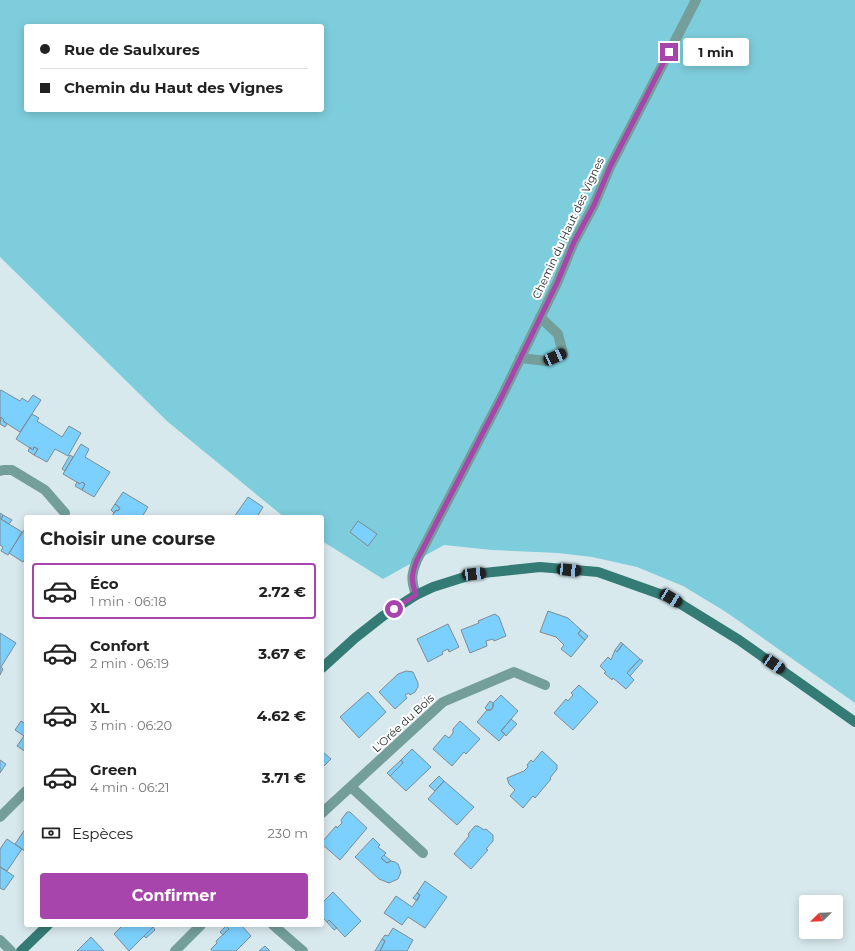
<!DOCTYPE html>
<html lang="fr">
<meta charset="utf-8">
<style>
body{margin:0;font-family:Montserrat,sans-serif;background:#f2f2f2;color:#222;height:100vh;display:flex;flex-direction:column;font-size:15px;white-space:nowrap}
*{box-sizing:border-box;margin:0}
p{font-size:13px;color:#767676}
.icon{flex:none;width:22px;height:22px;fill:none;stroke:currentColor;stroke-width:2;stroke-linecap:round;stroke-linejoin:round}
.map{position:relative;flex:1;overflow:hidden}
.details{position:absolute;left:24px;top:515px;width:300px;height:412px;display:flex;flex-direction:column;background:#fff;border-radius:4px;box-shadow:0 2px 10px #0003}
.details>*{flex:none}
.top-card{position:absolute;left:24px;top:24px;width:300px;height:88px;border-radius:4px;box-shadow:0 2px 10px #0003;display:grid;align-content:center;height:88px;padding:0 16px;background:#fff}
.needle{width:26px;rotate:247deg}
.controls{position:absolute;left:799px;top:895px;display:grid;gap:8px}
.controls a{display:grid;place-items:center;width:44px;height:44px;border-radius:4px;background:#fff;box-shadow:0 2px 10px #0003;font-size:20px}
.end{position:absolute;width:18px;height:18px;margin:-9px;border:5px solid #a745ac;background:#fff;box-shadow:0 0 0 2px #fff}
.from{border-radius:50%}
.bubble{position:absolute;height:28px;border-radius:4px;background:#fff;box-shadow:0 2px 10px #0003;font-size:13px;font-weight:700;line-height:28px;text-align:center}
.car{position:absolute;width:12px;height:24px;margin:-12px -6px;border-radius:5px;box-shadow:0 0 3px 1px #0007;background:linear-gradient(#222 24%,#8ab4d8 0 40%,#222 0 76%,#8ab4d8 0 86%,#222 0)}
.top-card b{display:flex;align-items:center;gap:14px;height:38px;font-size:15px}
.top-card b+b{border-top:1px solid #e0e0e0}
.top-card i{width:10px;height:10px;background:#222}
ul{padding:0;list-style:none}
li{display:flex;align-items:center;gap:12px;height:56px;margin:0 8px 6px;padding:0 8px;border:2px solid transparent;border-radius:4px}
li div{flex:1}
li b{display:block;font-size:15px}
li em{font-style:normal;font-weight:700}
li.current{border-color:#a745ac}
li>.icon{width:36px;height:36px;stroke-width:1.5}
h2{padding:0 16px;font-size:18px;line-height:48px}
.pay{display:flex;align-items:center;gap:10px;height:44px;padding:0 16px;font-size:15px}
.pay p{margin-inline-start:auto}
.button{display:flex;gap:8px;margin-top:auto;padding:8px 16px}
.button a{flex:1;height:46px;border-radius:4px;background:#a745ac;color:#fff;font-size:16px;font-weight:700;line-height:46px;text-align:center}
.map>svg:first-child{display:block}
.green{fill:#7ecddc;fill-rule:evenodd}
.building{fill:#7cd0fe;stroke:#7f8b93}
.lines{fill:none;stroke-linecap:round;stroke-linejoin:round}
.street{stroke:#739e9a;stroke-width:10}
.secondary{stroke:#357b75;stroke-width:10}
.route{stroke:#a745ac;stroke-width:5}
.labels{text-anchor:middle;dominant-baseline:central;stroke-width:4;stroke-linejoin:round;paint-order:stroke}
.street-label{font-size:11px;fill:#181e20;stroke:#fff}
</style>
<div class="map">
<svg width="855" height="951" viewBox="0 0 855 951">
<rect width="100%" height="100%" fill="#d8e9ed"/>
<!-- green -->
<path class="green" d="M0,0h855v703l-129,-91 -43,-26 -46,-19 -45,-10 -34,-4 -66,-3 -48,-5 -61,34 -61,-38v-24h-38l-116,-95 -168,-165zM26,26h296v84h-296z"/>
<!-- building -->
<path class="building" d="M1,390l19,11 2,-3 6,4 5,-7 8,5 -21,32 -17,-11 1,-1 -3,-3 -1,2v-28z
M32,414l7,4 -2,3 25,16 7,-11 12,7 -13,23 -13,-7 -8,13 -13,-7 4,-6 -4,-2 -1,3 -17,-11z
M1,417l3,3 -1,1 4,3 -2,3 -5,-3z
M81,444l8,5 -4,8 25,15 -16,25 -12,-7 3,-6 -3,-2 -2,2 -17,-10z
M30,447l3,3 1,-3 4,2 -4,6 -6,-4z
M70,455l3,2 -8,14 -3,-2z
M77,482l3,2 2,-2 3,2 -3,6 -7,-4z
M123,492l25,15 -6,10h-31l5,-7 2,1 2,-3 -5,-4z
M248,497l15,10 -6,10h-23z
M115,504l5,4 -2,3 -2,-1 -2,3 -3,-3z
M0,513l3,2 -2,4 21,13 -14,23 -7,-4 2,-4 -3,-2z
M3,515l9,5 -3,4 -8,-5z
M358,521l19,13 -9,12 -18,-14z
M26,527v31l-3,4 -14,-9z
M548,611l20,7 13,12 -3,4 7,6 -14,17 -10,-8 3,-4 -8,-8 -16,-5z
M495,614l4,3 7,19 -12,5 -1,-2 -7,2 1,5 -17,7 -9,-23 18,-7 -1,-2z
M448,624l11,23 -10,5 -1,-3 -6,3 1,2 -15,8 -11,-23z
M581,630l7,6 -3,4 -7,-6z
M0,633l16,10 -15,24 2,2 -3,6z
M621,642l2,2 -6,8 -2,-2z
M623,644l17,15 -13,14 7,7 -8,9 -13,-11 -1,2 -8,-7 2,-1 -6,-6 8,-9 3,3 4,-10 2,2z
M640,659l3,2 -13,15 -3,-3z
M406,671l7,1 5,11v4l-3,5 -5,3 -1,-2 -4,2 2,3 -12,11 -16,-17 19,-18z
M579,685l19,17 -25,28 -19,-17 12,-14 2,2 5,-6 -2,-2z
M368,692l18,20 -27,26 -19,-21z
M501,695l17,16 -17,20 4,3 -6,7 -22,-19 10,-12h4l2,-3v-4z
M490,701l3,2v4l-2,3h-4l-2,-2z
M511,719l6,5 -11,12 -5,-5z
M21,721l5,3v28l-9,-6 7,-10 -9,-6z
M460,721l20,18 -14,15 -2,-2 -12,14 -19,-17 12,-14 4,3 4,-5v-4z
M412,749l19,18 -25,24 -16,-15 13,-13 -2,-3z
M322,751l9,8 -9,9z
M542,751l15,14v4l-7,9 1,1 -16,19 -2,-2 -10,12 -13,-12 5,-6 -6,-6 -2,-6 17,-7 4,-4 -1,-2 4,-5 2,2z
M0,760l6,4 -6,9z
M401,760l2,3 -13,13 -3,-3z
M439,776l5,5 -9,10 -6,-5z
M444,781l30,26 -17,18 -29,-26z
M347,812h3l17,16 -27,32 -18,-16v-2l14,-16 1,2 5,-5 -1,-3z
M475,826h3l6,4 2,-1 7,6v6l-7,8 2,1 -17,19 -17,-15 15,-18 -1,-2z
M26,828v24l-11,-8z
M373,838l7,7 -2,2 8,6 -5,5 6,5 4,-2 4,1 3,2 3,8 -3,7 -9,4 -10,-4 -24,-22z
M7,839l15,10 -15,22 -7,-4v-18z
M384,855l7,6 -4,2 -6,-5z
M0,867l14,9 -10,14 -4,-2z
M425,881l22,16 -22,31 -17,-11 -6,8 -18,-12 12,-17 16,11 8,-12 -3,-2z
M333,892l28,29 -16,16 -16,-17 -2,2 -5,-5v-14z
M417,893l3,2 -3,6 -4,-3z
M329,920l8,8 -3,2 -7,-8z
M123,925h32l-26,26 -15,-17z
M228,925h13l10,11 -15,15h-24l-1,-2 6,-6 -1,-2 13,-12 -3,-3z
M226,926l3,3 -6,6 -3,-3z
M153,927l2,3 -9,8 -2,-2z
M393,928l20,12 -6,11h-27l5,-10 -3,-2 3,-4 3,1z
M91,937l13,14h-27z
M382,939l3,2 -5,10h-5z
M265,946l5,5h-11z"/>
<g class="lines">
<!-- street -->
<path class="street" d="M520,358l27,3 16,-7 -5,-20 -18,-17
M0,471l4,-1h8l33,20 20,23
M416,595c-5,-15 -5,-20 1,-35l87,-168 53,-109 17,-41 20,-37 16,-38 86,-167
M351,787l72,66
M322,813l121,-111 71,-30 31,13
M0,817l26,-26
M273,925l30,26
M0,940l11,11
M175,951l26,-26"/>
<!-- secondary -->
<path class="secondary" d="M322,668l33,-30 28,-22 33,-21 17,-8 41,-13 66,-7 58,5 73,26 68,42 116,82
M21,951l27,-26"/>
</g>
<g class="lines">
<!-- route -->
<path class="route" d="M394,609l22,-14c-5,-15 -5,-20 1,-35l87,-168 53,-109 17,-41 20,-37 16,-38 59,-115"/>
</g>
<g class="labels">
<!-- street labels -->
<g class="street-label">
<text transform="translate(568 228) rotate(-65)">Chemin du Haut des Vignes</text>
<text transform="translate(403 723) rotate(-43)">L'Orée du Bois</text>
</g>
</g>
</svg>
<div class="controls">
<a><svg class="needle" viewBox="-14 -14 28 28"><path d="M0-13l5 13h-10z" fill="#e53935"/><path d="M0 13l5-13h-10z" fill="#767676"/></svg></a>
</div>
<i class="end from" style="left:394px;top:609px"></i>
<i class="end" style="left:669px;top:52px"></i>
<div class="bubble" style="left:683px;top:38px;width:66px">1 min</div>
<i class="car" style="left:555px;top:357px;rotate:66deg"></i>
<i class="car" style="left:569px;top:570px;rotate:96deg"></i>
<i class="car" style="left:474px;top:574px;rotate:84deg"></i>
<i class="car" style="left:671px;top:598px;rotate:121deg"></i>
<i class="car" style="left:774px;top:664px;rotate:125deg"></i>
<div class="top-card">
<b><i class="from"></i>Rue de Saulxures</b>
<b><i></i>Chemin du Haut des Vignes</b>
</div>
<section class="details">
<h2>Choisir une course</h2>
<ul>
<li class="current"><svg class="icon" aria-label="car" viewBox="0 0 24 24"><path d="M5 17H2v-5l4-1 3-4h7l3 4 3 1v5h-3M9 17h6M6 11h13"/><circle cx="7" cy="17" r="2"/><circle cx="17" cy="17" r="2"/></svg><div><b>Éco</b><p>1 min · 06:18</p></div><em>2.72 €</em></li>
<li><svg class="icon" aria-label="car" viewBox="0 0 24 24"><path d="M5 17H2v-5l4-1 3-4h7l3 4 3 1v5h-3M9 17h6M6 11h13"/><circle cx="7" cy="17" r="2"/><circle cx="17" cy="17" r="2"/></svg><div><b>Confort</b><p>2 min · 06:19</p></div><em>3.67 €</em></li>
<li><svg class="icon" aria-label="car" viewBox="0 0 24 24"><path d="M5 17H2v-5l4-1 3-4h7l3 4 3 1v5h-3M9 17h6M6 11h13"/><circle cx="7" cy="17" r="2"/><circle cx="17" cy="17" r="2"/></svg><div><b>XL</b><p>3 min · 06:20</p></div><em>4.62 €</em></li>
<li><svg class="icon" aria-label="car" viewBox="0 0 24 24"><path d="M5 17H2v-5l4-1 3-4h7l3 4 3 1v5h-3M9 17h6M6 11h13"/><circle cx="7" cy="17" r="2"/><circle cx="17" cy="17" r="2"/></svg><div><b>Green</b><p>4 min · 06:21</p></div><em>3.71 €</em></li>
</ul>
<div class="pay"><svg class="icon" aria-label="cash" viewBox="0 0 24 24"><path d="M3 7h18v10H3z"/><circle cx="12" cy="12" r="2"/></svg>Espèces<p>230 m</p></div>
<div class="button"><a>Confirmer</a></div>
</section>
</div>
